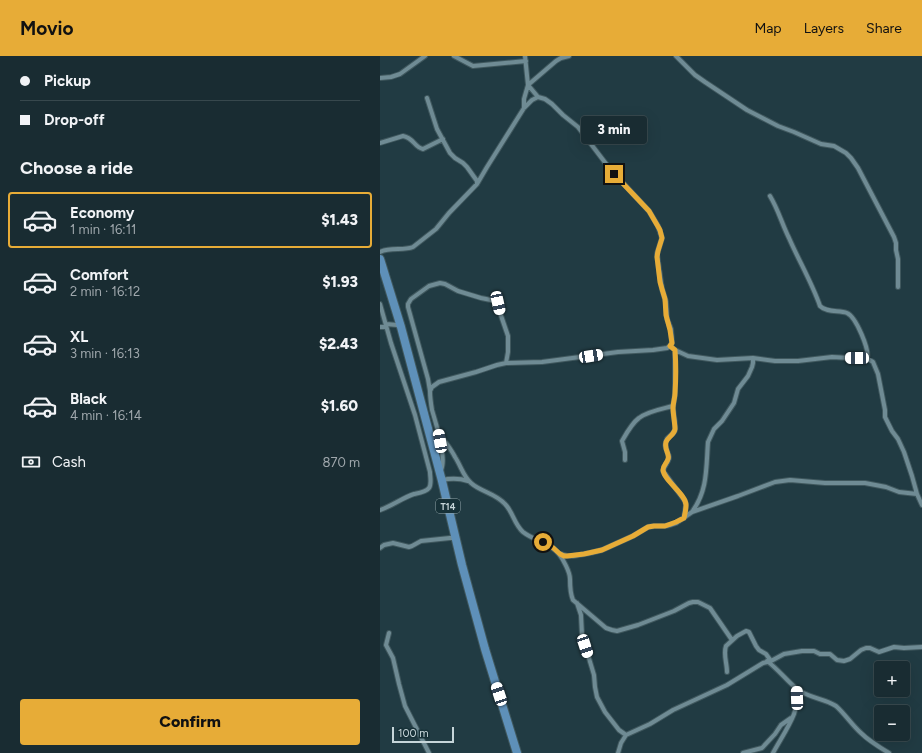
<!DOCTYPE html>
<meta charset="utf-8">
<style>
body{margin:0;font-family:Figtree,sans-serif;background:#22343a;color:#f1f3f6;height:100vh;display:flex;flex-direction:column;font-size:15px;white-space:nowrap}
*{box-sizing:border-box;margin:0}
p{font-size:13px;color:#9fa7ac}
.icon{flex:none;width:22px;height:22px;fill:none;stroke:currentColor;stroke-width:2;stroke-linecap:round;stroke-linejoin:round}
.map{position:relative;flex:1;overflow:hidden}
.details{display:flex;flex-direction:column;background:#192c32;width:380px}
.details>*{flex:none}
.guide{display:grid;align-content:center;height:88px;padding:0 20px;background:#192c32}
.fabs{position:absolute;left:494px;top:605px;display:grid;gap:8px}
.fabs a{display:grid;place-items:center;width:36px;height:36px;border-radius:4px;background:#192c32;box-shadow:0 4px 16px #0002,0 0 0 1px #37484d;font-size:20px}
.scale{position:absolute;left:12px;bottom:10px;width:62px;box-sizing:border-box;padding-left:4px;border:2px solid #c6d5d9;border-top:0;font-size:11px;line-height:14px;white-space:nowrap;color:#c6d5d9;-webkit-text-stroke:3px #173138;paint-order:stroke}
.end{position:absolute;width:18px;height:18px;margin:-9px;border:5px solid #e7ac37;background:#111;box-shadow:0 0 0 2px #111}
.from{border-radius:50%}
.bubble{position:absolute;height:28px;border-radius:4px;background:#192c32;box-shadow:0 4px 16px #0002,0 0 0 1px #37484d;font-size:13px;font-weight:800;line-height:28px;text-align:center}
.car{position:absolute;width:12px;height:24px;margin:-12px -6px;border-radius:5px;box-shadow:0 0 3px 1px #0007;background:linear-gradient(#fff 24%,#345 0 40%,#fff 0 76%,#345 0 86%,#fff 0)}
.guide b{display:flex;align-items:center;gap:14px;height:38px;font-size:15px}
.guide b+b{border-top:1px solid #37484d}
.guide i{width:10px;height:10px;background:#f1f3f6}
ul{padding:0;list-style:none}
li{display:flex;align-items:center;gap:12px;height:56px;margin:0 8px 6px;padding:0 12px;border:2px solid transparent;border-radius:4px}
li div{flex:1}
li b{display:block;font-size:15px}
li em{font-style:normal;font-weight:800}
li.selected{border-color:#e7ac37}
li>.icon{width:36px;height:36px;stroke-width:1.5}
h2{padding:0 20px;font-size:18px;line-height:48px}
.pay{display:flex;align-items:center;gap:10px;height:44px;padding:0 20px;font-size:15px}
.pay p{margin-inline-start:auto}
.primary-button{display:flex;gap:8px;margin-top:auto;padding:8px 20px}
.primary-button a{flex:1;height:46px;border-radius:4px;background:#e7ac37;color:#111;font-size:16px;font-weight:800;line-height:46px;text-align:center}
header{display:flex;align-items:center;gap:24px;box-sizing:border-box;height:56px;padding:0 20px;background:#e7ac37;color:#111}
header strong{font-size:19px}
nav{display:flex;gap:22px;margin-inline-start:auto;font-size:14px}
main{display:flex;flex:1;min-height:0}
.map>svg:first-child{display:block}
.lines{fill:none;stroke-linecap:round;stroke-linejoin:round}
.minor-casing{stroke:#40585e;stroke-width:6}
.trunk-casing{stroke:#40585e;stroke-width:10}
.minor{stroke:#6f8b94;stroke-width:4}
.trunk{stroke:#5e90b9;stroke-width:8}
.route{stroke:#e7ac37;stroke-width:5}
.labels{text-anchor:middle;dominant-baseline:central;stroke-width:4;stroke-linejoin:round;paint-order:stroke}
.shield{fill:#173138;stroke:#92a4a9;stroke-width:1}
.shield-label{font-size:9px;font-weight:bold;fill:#c6d5d9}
</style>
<header>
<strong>Movio</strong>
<nav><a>Map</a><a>Layers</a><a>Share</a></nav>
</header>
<main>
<section class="details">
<div class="guide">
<b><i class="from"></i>Pickup</b>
<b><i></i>Drop-off</b>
</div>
<h2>Choose a ride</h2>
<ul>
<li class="selected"><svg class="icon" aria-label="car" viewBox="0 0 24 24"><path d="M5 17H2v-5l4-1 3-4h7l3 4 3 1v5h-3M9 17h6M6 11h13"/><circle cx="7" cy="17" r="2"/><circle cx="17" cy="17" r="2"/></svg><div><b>Economy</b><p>1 min · 16:11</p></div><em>$1.43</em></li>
<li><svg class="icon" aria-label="car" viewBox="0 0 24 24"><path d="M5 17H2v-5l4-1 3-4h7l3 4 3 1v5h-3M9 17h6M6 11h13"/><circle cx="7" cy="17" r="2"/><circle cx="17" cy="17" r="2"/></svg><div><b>Comfort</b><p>2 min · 16:12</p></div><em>$1.93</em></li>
<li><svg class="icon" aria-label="car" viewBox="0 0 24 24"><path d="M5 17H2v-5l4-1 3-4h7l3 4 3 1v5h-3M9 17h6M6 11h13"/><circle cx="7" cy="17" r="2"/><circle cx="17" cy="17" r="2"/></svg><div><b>XL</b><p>3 min · 16:13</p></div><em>$2.43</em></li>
<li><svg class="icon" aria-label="car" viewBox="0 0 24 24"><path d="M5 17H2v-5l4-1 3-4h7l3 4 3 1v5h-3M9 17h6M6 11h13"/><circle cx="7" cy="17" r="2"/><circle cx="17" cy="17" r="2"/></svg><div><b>Black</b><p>4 min · 16:14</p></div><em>$1.60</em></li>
</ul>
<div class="pay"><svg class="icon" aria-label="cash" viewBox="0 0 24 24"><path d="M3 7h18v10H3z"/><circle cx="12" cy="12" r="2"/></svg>Cash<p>870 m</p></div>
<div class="primary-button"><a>Confirm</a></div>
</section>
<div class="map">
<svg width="542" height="697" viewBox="0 0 542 697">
<rect width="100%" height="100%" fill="#213b43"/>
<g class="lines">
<defs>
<path id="minor" d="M74,0l19,10 53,-5
M145,0l3,29 10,12
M296,0l19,19 10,7 42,28 31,16 16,6 27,12 13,2 12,7 5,5 7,10 36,69 2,6v7l2,9v28
M0,22l11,-1 9,-3 25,-18
M47,42l10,31 13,24 5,5 8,5 4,4 10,14v3
M144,52v-9l4,-14 28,-24 5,-3 8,-2
M0,87l23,-7c11,2 11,11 20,13l20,-10
M390,140c8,13 12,28 19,42 10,23 23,45 31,68 7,7 19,4 27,7 9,4 23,37 20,46
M0,196c11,-5 23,-1 33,-5l23,-18 13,-16 28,-29 10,-17 37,-59 8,-8 6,-3 7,2 7,5 11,11 15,12 32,42 39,42 9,15 4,12 -5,16 2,15 3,20 4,13 1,17 4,10 1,14 -2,3
M0,248l11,39 24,72 15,57c0,5 2,12 -1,16 -3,4 -10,5 -15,6 -12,4 -22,12 -34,16
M0,271h5l1,-3 11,1 3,2
M295,294v43c0,5 -2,10 -2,15 0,5 3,17 2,22 -1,4 -6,6 -8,9 -4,8 1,12 2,18 0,5 -5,8 -6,14l22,30 1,4 -2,13
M50,335l-2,-12 -20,-72v-3l3,-5 18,-13 11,-3 5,1 13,7 23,7 15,3 12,35v16l-2,11
M60,378c5,8 11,15 15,23 6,9 8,19 16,26 10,9 24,10 34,21 8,8 9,20 18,28 11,9 27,10 36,22 4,5 11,18 11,25 0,7 0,14 3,21l33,28 6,2 5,1 21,-6 36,-14 15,-8 4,-1h5l12,6 22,32
M245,404v-8l-3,-11c4,-7 10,-18 17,-23 9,-7 23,-9 34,-12
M61,414c6,-13 -5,-46 -9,-60 -1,-6 -2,-13 -2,-19l2,-4 7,-5 37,-10 21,-7 9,-2 36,-1 76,-10 35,-2 14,-2 3,-2 5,4 13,6 29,4 36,-2 22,3h23l34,-4 36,2 5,3 5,12 7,36v7l7,14 6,8 6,13 8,24 5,18 5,11
M62,424c10,-2 17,-2 26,1
M312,456c16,-22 14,-44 16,-70l6,-13 8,-8 12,-18 4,-14 10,-13 4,-9 1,-4v-5
M0,492l4,-3 9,-2 16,4 3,-1 9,-5 29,-3h6
M180,498l7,2h6l17,-3 12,-3 31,-14 15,-9 6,-1h11l5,-1 6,-2 16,-11 46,-16 37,-14 15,-2 35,3h40l21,4 13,5 18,2
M197,547l4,12 1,20 12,40 1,12 2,10 8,15 14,18 7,5
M9,577l-3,12 7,13 6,26 6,22 24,47
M387,605c11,8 19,19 30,28 11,9 27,9 39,17 9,8 16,19 25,27 8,8 18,14 28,20
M347,616c0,-9 -4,-18 -1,-26l11,-10 9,-5 3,1 7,14 3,4 7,4 5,7
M238,697l3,-10 5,-8 24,-11 23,-14 54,-25 36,-22 8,-2 13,-7 18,-3h12l6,3h10l7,6 7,1 6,-2 11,-9 5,-2h4l9,4 15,-5 10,1 18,-1
M363,697l19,-5 13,-14 6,-9 10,-7
M393,697c7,-13 16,-26 21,-39 3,-8 3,-17 3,-25"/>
<path id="trunk" d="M0,203l21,68 41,154 20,84 23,84 32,104"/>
</defs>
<!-- minor casing -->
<use href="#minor" class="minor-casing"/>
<!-- trunk casing -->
<use href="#trunk" class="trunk-casing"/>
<!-- minor -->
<use href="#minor" class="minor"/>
<!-- trunk -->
<use href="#trunk" class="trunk"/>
</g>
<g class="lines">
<!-- route -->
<path class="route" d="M163,486l7,3 10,9 4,2h3l17,-2 18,-4 31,-14 15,-9 6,-1h11l11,-4 8,-4c1,-4 2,-9 2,-13 0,-11 -22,-24 -23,-35 0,-5 4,-7 5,-11 2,-5 -4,-9 -2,-17 2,-5 8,-7 9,-13 0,-4 -2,-16 -2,-21 0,-5 2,-10 2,-15 1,-14 1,-29 0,-43l-5,-4 2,-3 -2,-13 -4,-15 -1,-16 -3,-10 -2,-7 -3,-25 1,-6 4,-13 -2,-8 -11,-19 -35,-37"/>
</g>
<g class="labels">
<!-- shield labels -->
<rect class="shield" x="56" y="443" width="24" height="14" rx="3"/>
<g class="shield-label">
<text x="68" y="450">T14</text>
</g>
</g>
</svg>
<div class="fabs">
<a>+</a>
<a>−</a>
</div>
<div class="scale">100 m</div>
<i class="end from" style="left:163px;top:486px"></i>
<i class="end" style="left:234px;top:118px"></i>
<div class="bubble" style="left:201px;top:60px;width:66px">3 min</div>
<i class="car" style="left:118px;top:247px;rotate:168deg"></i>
<i class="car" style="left:211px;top:300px;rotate:81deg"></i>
<i class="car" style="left:477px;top:302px;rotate:271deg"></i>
<i class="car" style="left:60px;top:385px;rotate:350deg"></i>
<i class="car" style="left:205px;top:590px;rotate:162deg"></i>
<i class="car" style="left:119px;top:638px;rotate:342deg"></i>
<i class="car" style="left:417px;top:642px;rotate:358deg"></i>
</div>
</main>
